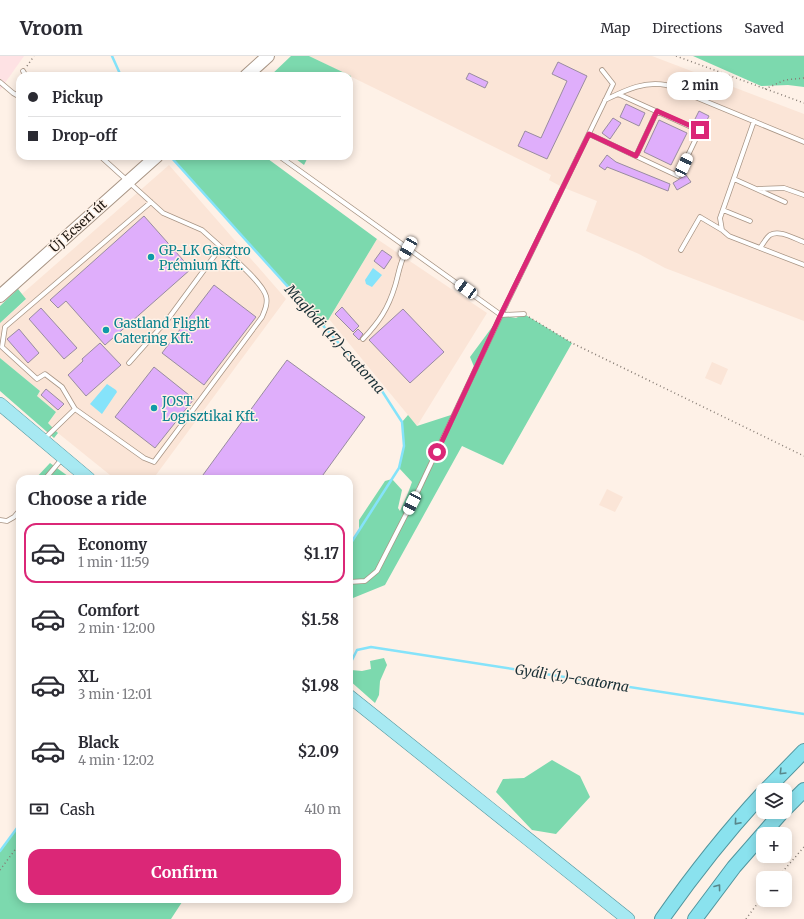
<!DOCTYPE html>
<meta charset="utf-8">
<style>
body{margin:0;font-family:Merriweather,serif;background:#f2f2f3;color:#2b2b33;height:100vh;display:flex;flex-direction:column;font-size:15px;white-space:nowrap}
*{box-sizing:border-box;margin:0}
p{font-size:13px;color:#7c7c81}
.icon{flex:none;width:22px;height:22px;fill:none;stroke:currentColor;stroke-width:2;stroke-linecap:round;stroke-linejoin:round}
.map{position:relative;flex:1;overflow:hidden}
.side{position:absolute;left:16px;top:419px;width:337px;height:428px;display:flex;flex-direction:column;background:#fff;border-radius:12px;box-shadow:0 2px 10px #0003}
.side>*{flex:none}
.top-card{position:absolute;left:16px;top:16px;width:337px;height:88px;border-radius:12px;box-shadow:0 2px 10px #0003;display:grid;align-content:center;height:88px;padding:0 12px;background:#fff}
.tools{position:absolute;left:756px;top:727px;display:grid;gap:8px}
.tools a{display:grid;place-items:center;width:36px;height:36px;border-radius:8px;background:#fff;box-shadow:0 2px 10px #0003;font-size:20px}
.end{position:absolute;width:18px;height:18px;margin:-9px;border:5px solid #db2777;background:#fff;box-shadow:0 0 0 2px #fff}
.from{border-radius:50%}
.bubble{position:absolute;height:28px;border-radius:12px;background:#fff;box-shadow:0 2px 10px #0003;font-size:13px;font-weight:700;line-height:28px;text-align:center}
.car{position:absolute;width:12px;height:24px;margin:-12px -6px;border-radius:5px;box-shadow:0 0 3px 1px #0007;background:linear-gradient(#fff 24%,#345 0 40%,#fff 0 76%,#345 0 86%,#fff 0)}
.top-card b{display:flex;align-items:center;gap:14px;height:38px;font-size:15px}
.top-card b+b{border-top:1px solid #e1e1e2}
.top-card i{width:10px;height:10px;background:#2b2b33}
ul{padding:0;list-style:none}
li{display:flex;align-items:center;gap:12px;height:60px;margin:0 8px 6px;padding:0 4px;border:2px solid transparent;border-radius:12px}
li div{flex:1}
li b{display:block;font-size:15px}
li em{font-style:normal;font-weight:700}
li.current{border-color:#db2777}
li>.icon{width:36px;height:36px;stroke-width:1.5}
h2{padding:0 12px;font-size:18px;line-height:48px}
.pay{display:flex;align-items:center;gap:10px;height:44px;padding:0 12px;font-size:15px}
.pay p{margin-inline-start:auto}
.button{display:flex;gap:8px;margin-top:auto;padding:8px 12px}
.button a{flex:1;height:46px;border-radius:12px;background:#db2777;color:#fff;font-size:16px;font-weight:700;line-height:46px;text-align:center}
header{display:flex;align-items:center;gap:24px;box-sizing:border-box;height:56px;padding:0 20px;background:#fff;border-bottom:1px solid #e1e1e2}
header strong{font-size:19px}
nav{display:flex;gap:22px;margin-inline-start:auto;font-size:14px}
.map>svg:first-child{display:block}
.commercial{fill:#fee2e4}
.industrial{fill:#fbe5d7}
.green{fill:#7cd9ae}
.water{fill:#85e3fa}
.lines{fill:none;stroke-linecap:round;stroke-linejoin:round}
.stream{stroke:#85e3fa;stroke-width:2.5}
.building{fill:#dfaefb;stroke:#998ca0}
.service-casing{stroke:#a89585;stroke-width:5.5}
.secondary-casing{stroke:#a89585;stroke-width:14}
.primary-casing{stroke:#51959d;stroke-width:14}
.trunk-casing{stroke:#51959d;stroke-width:16}
.path{stroke:#867c74;stroke-width:1.5;stroke-dasharray:1 3;stroke-linecap:butt}
.service{stroke:#fff;stroke-width:4}
.secondary{stroke:#fff;stroke-width:12}
.primary{stroke:#a7e9f2;stroke-width:13}
.trunk{stroke:#8ae2ee;stroke-width:14}
.oneway{stroke:#58868a}
.route{stroke:#db2777;stroke-width:5}
.culture-dot{fill:#0f9aa8;stroke:#fef1e7;stroke-width:1.5}
.labels{text-anchor:middle;dominant-baseline:central;stroke-width:3;stroke-linejoin:round;paint-order:stroke}
.street-label{font-size:13px;fill:#1c150f;stroke:#fef1e7}
.culture-label{font-size:13px;fill:#0d838f;stroke:#fef1e7;text-anchor:start}
.water-label{font-size:14px;font-style:italic;fill:#192f35;stroke:#fef1e7}
</style>
<header>
<strong>Vroom</strong>
<nav><a>Map</a><a>Directions</a><a>Saved</a></nav>
</header>
<div class="map">
<svg width="804" height="863" viewBox="0 0 804 863">
<rect width="100%" height="100%" fill="#fef1e7"/>
<!-- commercial -->
<path class="commercial" d="M0,0h24l-24,34z"/>
<!-- industrial -->
<path class="industrial" d="M309,0h343l152,58v207l-139,-53 -26,-14 -53,-23 11,-30 -35,-14 -13,-7 2,-5z
M169,109l117,134 -133,180h-38l-57,-46 -10,-10 8,-11 -19,-16 3,-5 -40,-33v-35l26,-23 -4,-6z
M377,183l110,74 -70,113 -88,-107z
M712,306l16,7 -7,16 -16,-7z
M607,433l16,8 -8,15 -16,-7z"/>
<!-- green -->
<path class="green" d="M291,0h18l42,20 -2,3v-3h-79z
M693,0h111v31l-16,-2 -27,1z
M170,100h94l113,83 -53,88z
M292,100h11l4,3 -3,6z
M18,233l8,10 -26,24v-17z
M524,258l48,29 -69,122 -41,-19 -77,139 -32,13 -4,-3v-49l10,-16v-10l26,-39 7,-2 10,11 -4,18 2,3 8,-18 4,-11 -13,-14 5,-22 -2,-24 6,-7 9,11 37,-12 21,-45 -5,-12 31,-42 15,3z
M0,302l40,33 -3,5 19,16 -8,11 10,10 -4,5 -54,-47z
M50,407l22,16h-37z
M384,602l3,7 -7,16 -1,14 -4,8 -26,-23v-6l2,-4 11,1 9,-2 -1,-8z
M552,704l28,16 10,21 -34,37 -24,-4 -36,-38 7,-13 21,-1z
M20,768v75h164l-13,20h-171v-68z"/>
<!-- water -->
<path class="water" d="M373,212l9,7 -10,12 -6,-3 -1,-4z
M107,328l9,6 1,2 -15,22 -12,-10z"/>
<g class="lines">
<!-- stream -->
<path class="stream" d="M112,0l9,20
M170,100l212,235 20,31 2,24 -5,22 -50,78
M349,610l8,-16 14,-3 433,67
M0,795l20,-27"/>
</g>
<!-- building -->
<path class="building" d="M558,6l29,14 -40,83 -29,-13 7,-15 16,7 26,-57 -15,-7z
M469,17l19,9 -3,6 -19,-9z
M626,48l19,9 -6,13 -19,-9z
M699,55l10,5 -4,8 -2,-1 -3,1 -6,-3z
M613,62l8,5 -11,16 -8,-6z
M659,64l28,13 -16,32 -27,-13z
M607,99l9,7 54,22 -2,7 -61,-24 -2,3 -6,-4z
M686,119l5,7 -14,8 -4,-7z
M144,160l47,53 -86,76 -39,-44 -8,7 -8,-8z
M382,194l10,7 -8,12 -10,-8z
M214,229l42,32 -52,68 -42,-32z
M342,251l17,19 -6,6 -18,-18z
M41,252l36,40 -13,11 -35,-40z
M403,253l41,43 -34,31 -41,-43z
M19,273l20,24 -11,10 -21,-24z
M358,273l5,5 -4,6 -6,-6z
M100,287l21,22 -35,31 -18,-21 15,-14 -1,-2z
M287,304l78,57 -45,62h-120z
M154,311l40,32 -39,49 -40,-31z
M46,333l18,15 -6,6 -17,-15z"/>
<g class="lines">
<defs>
<path id="service" d="M23,15l3,5
M0,26l13,11 7,4
M618,38l82,37
M605,44c21,-10 38,-19 61,-15l138,57
M754,65l-34,97 2,12 7,6 75,29
M589,78l89,42 24,-50
M100,100l63,57 39,17 19,17 -53,72 -39,44
M279,100l222,159 23,-1
M636,100l21,-45
M734,123l51,23
M758,133l26,-1 20,7
M723,154l27,11
M760,192c3,-4 6,-10 10,-13 9,-6 25,4 34,7
M681,194l19,-33 22,13
M363,283c16,-17 25,-30 32,-53 4,-13 5,-26 13,-38
M75,353l-13,-22 -17,-13 -8,5 -35,-32 3,-20 146,-125
M44,383l31,-30 69,49 10,4 108,-145c3,-7 6,-14 4,-21 -4,-14 -34,-39 -45,-49
M45,423l16,-19
M0,464l7,1 7,-4 6,-7
M349,526l16,-1 12,-10 42,-82 82,-174 112,-231 -11,-14"/>
<path id="secondary" d="M246,20l22,-20
M0,240l157,-140"/>
<path id="primary" d="M0,348l89,75
M349,640l279,223"/>
<path id="trunk" d="M766,734l38,-39
M785,753l19,-19
M662,863c31,-44 64,-86 101,-126
M695,863l39,-52 48,-55"/>
</defs>
<!-- service casing -->
<use href="#service" class="service-casing"/>
<!-- secondary casing -->
<use href="#secondary" class="secondary-casing"/>
<!-- primary casing -->
<use href="#primary" class="primary-casing"/>
<!-- trunk casing -->
<use href="#trunk" class="trunk-casing"/>
<!-- path -->
<path class="path" d="M676,0l128,47
M27,10l7,-10
M765,33l20,-9 19,-2
M529,261l43,26 232,113
M0,814l20,-27
M777,822l27,-31
M746,863l17,-23"/>
<!-- service -->
<use href="#service" class="service"/>
<!-- secondary -->
<use href="#secondary" class="secondary"/>
<!-- primary -->
<use href="#primary" class="primary"/>
<!-- trunk -->
<use href="#trunk" class="trunk"/>
</g>
<!-- one-way arrows -->
<defs><path id="oneway-chevron" d="M-2-3.5L2.5 0L-2 3.5" fill="none" stroke-width="1.6" stroke-linecap="round" stroke-linejoin="round"/></defs>
<g class="oneway">
<use href="#oneway-chevron" transform="translate(782 716) rotate(135)"/>
<use href="#oneway-chevron" transform="translate(737 766) rotate(131)"/>
<use href="#oneway-chevron" transform="translate(718 831) rotate(-53)"/>
</g>
<g class="lines">
<!-- route -->
<path class="route" d="M437,396l64,-138 88,-180 47,22 21,-45 43,19"/>
</g>
<!-- markers -->
<g class="culture-dot">
<circle cx="151" cy="201" r="4"/>
<circle cx="106" cy="274" r="4"/>
<circle cx="154" cy="352" r="4"/>
</g>
<g class="labels">
<!-- street labels -->
<g class="street-label">
<text transform="translate(78 170) rotate(-42)">Új Ecseri út</text>
</g>
<!-- culture labels -->
<g class="culture-label">
<text x="159" y="194">GP-LK Gasztro<tspan x="159" dy="15">Prémium Kft.</tspan></text>
<text x="114" y="267">Gastland Flight<tspan x="114" dy="15">Catering Kft.</tspan></text>
<text x="162" y="345">JOST<tspan x="162" dy="15">Logisztikai Kft.</tspan></text>
</g>
<!-- water labels -->
<g class="water-label">
<text transform="translate(335 283) rotate(48)">Maglódi (17.)-csatorna</text>
<text transform="translate(572 622) rotate(9)">Gyáli (1.)-csatorna</text>
</g>
</g>
</svg>
<div class="tools">
<a><svg class="icon" aria-label="layers" viewBox="0 0 24 24"><path d="M12 4l9 5-9 5-9-5zM3 14l9 5 9-5"/></svg></a>
<a>+</a>
<a>−</a>
</div>
<i class="end from" style="left:437px;top:396px"></i>
<i class="end" style="left:700px;top:74px"></i>
<div class="bubble" style="left:667px;top:16px;width:66px">2 min</div>
<i class="car" style="left:684px;top:109px;rotate:25deg"></i>
<i class="car" style="left:408px;top:192px;rotate:210deg"></i>
<i class="car" style="left:466px;top:233px;rotate:306deg"></i>
<i class="car" style="left:412px;top:447px;rotate:207deg"></i>
<div class="top-card">
<b><i class="from"></i>Pickup</b>
<b><i></i>Drop-off</b>
</div>
<section class="side">
<h2>Choose a ride</h2>
<ul>
<li class="current"><svg class="icon" aria-label="car" viewBox="0 0 24 24"><path d="M5 17H2v-5l4-1 3-4h7l3 4 3 1v5h-3M9 17h6M6 11h13"/><circle cx="7" cy="17" r="2"/><circle cx="17" cy="17" r="2"/></svg><div><b>Economy</b><p>1 min · 11:59</p></div><em>$1.17</em></li>
<li><svg class="icon" aria-label="car" viewBox="0 0 24 24"><path d="M5 17H2v-5l4-1 3-4h7l3 4 3 1v5h-3M9 17h6M6 11h13"/><circle cx="7" cy="17" r="2"/><circle cx="17" cy="17" r="2"/></svg><div><b>Comfort</b><p>2 min · 12:00</p></div><em>$1.58</em></li>
<li><svg class="icon" aria-label="car" viewBox="0 0 24 24"><path d="M5 17H2v-5l4-1 3-4h7l3 4 3 1v5h-3M9 17h6M6 11h13"/><circle cx="7" cy="17" r="2"/><circle cx="17" cy="17" r="2"/></svg><div><b>XL</b><p>3 min · 12:01</p></div><em>$1.98</em></li>
<li><svg class="icon" aria-label="car" viewBox="0 0 24 24"><path d="M5 17H2v-5l4-1 3-4h7l3 4 3 1v5h-3M9 17h6M6 11h13"/><circle cx="7" cy="17" r="2"/><circle cx="17" cy="17" r="2"/></svg><div><b>Black</b><p>4 min · 12:02</p></div><em>$2.09</em></li>
</ul>
<div class="pay"><svg class="icon" aria-label="cash" viewBox="0 0 24 24"><path d="M3 7h18v10H3z"/><circle cx="12" cy="12" r="2"/></svg>Cash<p>410 m</p></div>
<div class="button"><a>Confirm</a></div>
</section>
</div>
